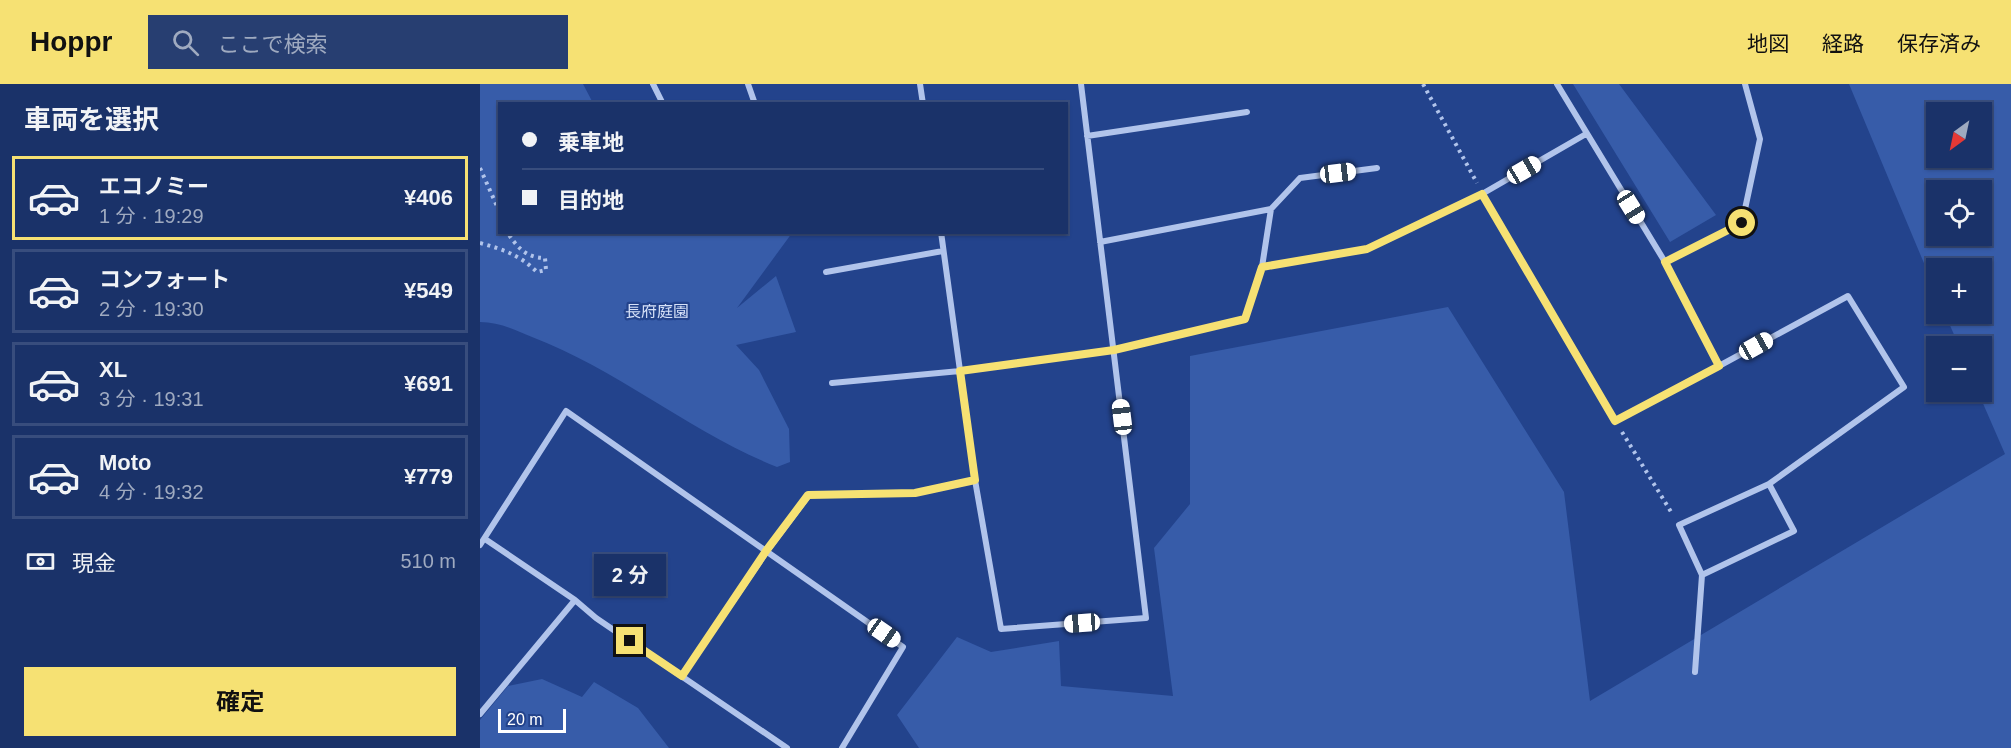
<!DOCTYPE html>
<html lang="ja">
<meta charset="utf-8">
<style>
body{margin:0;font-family:Helvetica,"Noto Sans JP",sans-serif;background:#273e71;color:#f1f3f6;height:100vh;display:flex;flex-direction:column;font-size:22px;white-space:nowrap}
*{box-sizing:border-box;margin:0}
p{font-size:20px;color:#9faac0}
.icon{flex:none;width:33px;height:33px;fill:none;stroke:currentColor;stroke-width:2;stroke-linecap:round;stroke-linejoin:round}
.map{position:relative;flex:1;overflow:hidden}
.details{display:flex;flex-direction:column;background:#1a3269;width:480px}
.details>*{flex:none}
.banner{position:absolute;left:18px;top:18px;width:570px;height:132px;border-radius:0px;box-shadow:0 2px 4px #0004,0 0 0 2px #384d7d;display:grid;align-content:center;height:132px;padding:0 24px;background:#1a3269}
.needle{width:39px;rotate:213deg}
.fabs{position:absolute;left:1446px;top:18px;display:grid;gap:12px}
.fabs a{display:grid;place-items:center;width:66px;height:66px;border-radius:0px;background:#1a3269;box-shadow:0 2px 4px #0004,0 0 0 2px #384d7d;font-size:30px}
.scale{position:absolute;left:18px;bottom:15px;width:68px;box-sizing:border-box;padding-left:6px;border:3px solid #fff;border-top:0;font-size:16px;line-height:21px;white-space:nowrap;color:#fff;-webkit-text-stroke:4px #23438c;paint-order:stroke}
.end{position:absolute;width:27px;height:27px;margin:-14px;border:8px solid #f6e173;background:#111;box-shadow:0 0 0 3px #111}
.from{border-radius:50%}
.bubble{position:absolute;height:42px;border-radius:0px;background:#1a3269;box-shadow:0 2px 4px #0004,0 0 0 2px #384d7d;font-size:20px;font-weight:700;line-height:42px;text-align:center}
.car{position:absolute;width:18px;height:36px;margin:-18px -9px;border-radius:8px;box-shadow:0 0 4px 2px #0007;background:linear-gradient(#fff 24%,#345 0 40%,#fff 0 76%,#345 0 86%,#fff 0)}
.banner b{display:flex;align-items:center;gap:21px;height:57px;font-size:22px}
.banner b+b{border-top:2px solid #384d7d}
.banner i{width:15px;height:15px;background:#f1f3f6}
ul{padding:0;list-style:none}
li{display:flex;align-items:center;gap:18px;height:84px;margin:0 12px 9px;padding:0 12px;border:3px solid #384d7d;border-radius:0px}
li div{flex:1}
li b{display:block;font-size:22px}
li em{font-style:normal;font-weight:700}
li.selected{border-color:#f6e173}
li>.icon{width:54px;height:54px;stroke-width:1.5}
h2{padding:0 24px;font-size:27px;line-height:72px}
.pay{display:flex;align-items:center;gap:15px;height:66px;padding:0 24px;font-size:22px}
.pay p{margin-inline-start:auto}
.primary-button{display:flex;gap:12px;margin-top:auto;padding:12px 24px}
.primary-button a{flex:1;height:69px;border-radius:0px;background:#f6e173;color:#111;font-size:24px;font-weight:700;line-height:69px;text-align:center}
header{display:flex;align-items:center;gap:36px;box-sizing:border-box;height:84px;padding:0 30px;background:#f6e173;color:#111}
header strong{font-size:28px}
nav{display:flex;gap:33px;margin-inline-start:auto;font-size:21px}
.search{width:420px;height:54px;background:#273e71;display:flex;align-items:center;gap:15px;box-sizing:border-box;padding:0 21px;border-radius:0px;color:#9faac0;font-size:22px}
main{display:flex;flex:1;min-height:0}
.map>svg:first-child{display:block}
.green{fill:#375ca9;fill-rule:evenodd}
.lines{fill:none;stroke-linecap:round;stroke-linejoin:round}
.path{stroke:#b1c4eb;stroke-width:4;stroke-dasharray:3 4.5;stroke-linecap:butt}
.street{stroke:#b1c4eb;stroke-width:6}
.route{stroke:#f6e173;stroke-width:8}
.labels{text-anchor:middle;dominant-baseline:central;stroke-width:4.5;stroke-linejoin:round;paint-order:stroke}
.park-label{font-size:16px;fill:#d6e1f8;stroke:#23438c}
</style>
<header>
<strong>Hoppr</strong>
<div class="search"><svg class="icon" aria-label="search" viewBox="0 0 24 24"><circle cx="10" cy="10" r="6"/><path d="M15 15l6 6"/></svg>ここで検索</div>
<nav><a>地図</a><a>経路</a><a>保存済み</a></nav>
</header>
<main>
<section class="details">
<h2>車両を選択</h2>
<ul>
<li class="selected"><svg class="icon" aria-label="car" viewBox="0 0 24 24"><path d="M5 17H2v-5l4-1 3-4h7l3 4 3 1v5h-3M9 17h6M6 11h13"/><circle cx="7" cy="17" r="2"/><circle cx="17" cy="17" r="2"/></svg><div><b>エコノミー</b><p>1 分 · 19:29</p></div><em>¥406</em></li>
<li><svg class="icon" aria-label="car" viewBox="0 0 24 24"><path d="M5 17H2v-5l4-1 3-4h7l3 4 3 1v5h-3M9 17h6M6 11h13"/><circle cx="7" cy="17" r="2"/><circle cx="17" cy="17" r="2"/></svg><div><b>コンフォート</b><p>2 分 · 19:30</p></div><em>¥549</em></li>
<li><svg class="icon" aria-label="car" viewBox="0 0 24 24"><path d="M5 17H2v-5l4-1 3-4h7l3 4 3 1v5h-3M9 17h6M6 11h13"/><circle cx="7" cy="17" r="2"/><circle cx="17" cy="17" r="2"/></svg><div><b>XL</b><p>3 分 · 19:31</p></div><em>¥691</em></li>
<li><svg class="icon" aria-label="car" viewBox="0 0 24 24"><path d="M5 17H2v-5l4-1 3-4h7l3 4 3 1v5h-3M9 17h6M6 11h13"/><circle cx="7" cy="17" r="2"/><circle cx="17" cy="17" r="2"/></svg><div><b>Moto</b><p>4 分 · 19:32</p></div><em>¥779</em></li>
</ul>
<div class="pay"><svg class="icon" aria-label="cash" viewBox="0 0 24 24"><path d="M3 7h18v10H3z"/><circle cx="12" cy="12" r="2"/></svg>現金<p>510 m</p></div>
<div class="primary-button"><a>確定</a></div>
</section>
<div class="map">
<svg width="1531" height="664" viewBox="0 0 1531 664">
<rect width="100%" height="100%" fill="#23438c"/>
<!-- green -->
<path class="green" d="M0,0h103l10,19 -93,1v128l292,1 -55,75 39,-32 20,56 -60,13 23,25 30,59 1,33 -13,5c-86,-34 -158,-97 -245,-130 -17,-7 -33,-15 -52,-15z
M1093,0h46l97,131 -46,27z
M1369,0h162v664h-1092l-22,-33 60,-78 34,15 68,-11 2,45 112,10 -19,-148 36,-44v-148l258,-49 116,185 26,209 415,-247 -27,-62h4v-46h-23l-14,-32h37v-46h-46v24zM1456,28h46v46h-46zM1456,106h46v46h-46z
M62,595l40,18 12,-15 44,26 31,40h-189v-28l28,-34z"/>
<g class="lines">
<!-- path -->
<path class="path" d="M943,0l54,99
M0,84l20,45
M0,159c22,6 40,12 57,29l9,-2 -1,-12c-19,0 -28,-11 -38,-26
M1142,348l51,83"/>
<!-- street -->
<path class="street" d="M173,0l10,20
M268,0l7,20
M440,0l3,20
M1077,0l108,178
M607,52l160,-24
M1002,110l133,227 104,-55 -54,-104 77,-39 18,-84 -15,-55
M461,148l34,248 26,149 145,-11 -65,-534
M620,158l171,-33
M782,183l105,-18 115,-55 104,-60
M346,188l117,-21
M352,299l128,-12 154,-21 131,-31 17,-52 9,-58 29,-31 77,-10
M5,455l90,61 21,18 191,130
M0,461l86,-134 337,236 -61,101
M1222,491l92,-44 -25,-47
M1215,588l7,-97 -23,-50 90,-41 135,-97 -56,-91 -129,70
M202,592l85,-125 42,-56 106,-2 60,-13
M0,630l95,-114"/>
</g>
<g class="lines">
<!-- route -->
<path class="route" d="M150,557l52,35 84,-125 42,-56 107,-2 60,-13 -15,-109 154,-21 131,-31 17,-52 105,-18 115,-55 133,227 104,-55 -54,-104 77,-39"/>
</g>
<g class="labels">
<!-- park labels -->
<g class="park-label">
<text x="177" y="227">長府庭園</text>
</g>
</g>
</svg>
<div class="fabs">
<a><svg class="needle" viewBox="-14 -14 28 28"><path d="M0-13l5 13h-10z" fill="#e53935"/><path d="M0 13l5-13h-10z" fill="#9faac0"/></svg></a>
<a><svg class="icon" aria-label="locate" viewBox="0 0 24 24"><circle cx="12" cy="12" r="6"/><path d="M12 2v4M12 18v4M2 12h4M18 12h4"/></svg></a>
<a>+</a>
<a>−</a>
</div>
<div class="scale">20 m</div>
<i class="end from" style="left:1262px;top:139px"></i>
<i class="end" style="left:150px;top:557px"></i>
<div class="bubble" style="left:114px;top:470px;width:72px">2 分</div>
<i class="car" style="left:1044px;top:86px;rotate:60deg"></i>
<i class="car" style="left:858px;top:89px;rotate:83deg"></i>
<i class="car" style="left:1151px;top:123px;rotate:148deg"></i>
<i class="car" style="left:1276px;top:262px;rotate:61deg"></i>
<i class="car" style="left:642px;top:333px;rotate:353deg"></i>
<i class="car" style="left:602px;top:539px;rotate:266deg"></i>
<i class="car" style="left:404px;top:549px;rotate:125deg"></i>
<div class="banner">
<b><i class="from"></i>乗車地</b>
<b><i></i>目的地</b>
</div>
</div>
</main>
